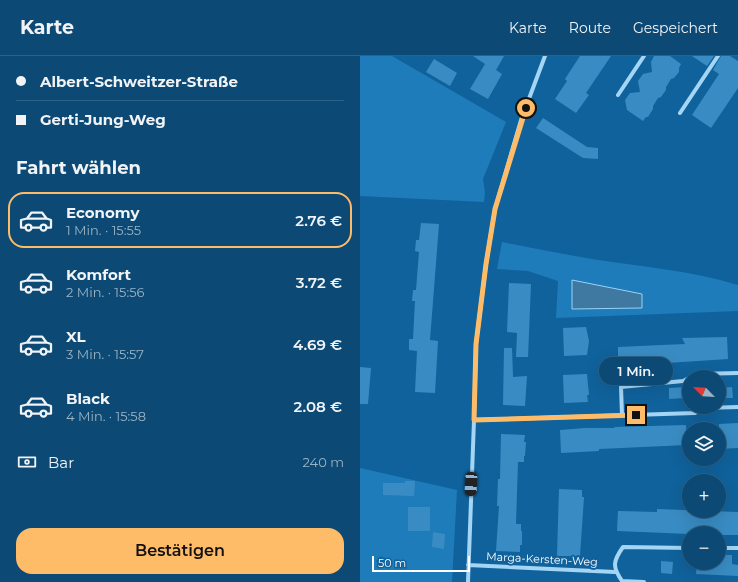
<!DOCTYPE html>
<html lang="de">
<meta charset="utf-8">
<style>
body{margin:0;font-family:Montserrat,sans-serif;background:#15517a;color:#f1f3f6;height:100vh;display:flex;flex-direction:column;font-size:15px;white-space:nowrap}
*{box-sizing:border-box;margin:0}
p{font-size:13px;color:#9ab3c5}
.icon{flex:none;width:22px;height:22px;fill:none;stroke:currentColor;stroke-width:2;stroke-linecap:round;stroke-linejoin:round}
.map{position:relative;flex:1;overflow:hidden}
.side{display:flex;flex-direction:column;background:#0c4a75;width:360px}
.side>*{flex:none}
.top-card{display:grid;align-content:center;height:88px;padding:0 16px;background:#0c4a75}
.needle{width:26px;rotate:294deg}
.controls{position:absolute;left:322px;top:314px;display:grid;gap:8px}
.controls a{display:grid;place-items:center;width:44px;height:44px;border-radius:50%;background:#0c4a75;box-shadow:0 4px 16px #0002,0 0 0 1px #2c6287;font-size:20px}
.scale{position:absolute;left:12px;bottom:10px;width:98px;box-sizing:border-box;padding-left:4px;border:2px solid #fff;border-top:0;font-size:11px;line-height:14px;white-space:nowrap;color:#fff;-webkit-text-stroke:3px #10629c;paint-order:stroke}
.end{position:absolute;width:18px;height:18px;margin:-9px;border:5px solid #ffbc68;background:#111;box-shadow:0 0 0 2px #111}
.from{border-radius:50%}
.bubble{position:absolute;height:28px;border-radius:14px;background:#0c4a75;box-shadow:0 4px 16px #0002,0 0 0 1px #2c6287;font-size:13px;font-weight:600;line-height:28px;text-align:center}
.car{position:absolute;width:12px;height:24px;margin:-12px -6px;border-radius:5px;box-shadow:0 0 3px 1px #0007;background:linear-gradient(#222 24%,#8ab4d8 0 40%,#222 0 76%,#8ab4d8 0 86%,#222 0)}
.top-card b{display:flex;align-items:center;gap:14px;height:38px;font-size:15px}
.top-card b+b{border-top:1px solid #2c6287}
.top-card i{width:10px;height:10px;background:#f1f3f6}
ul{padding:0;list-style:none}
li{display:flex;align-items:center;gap:12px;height:56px;margin:0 8px 6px;padding:0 8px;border:2px solid transparent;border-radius:16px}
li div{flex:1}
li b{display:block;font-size:15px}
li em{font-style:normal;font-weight:600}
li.active{border-color:#ffbc68}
li>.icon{width:36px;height:36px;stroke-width:1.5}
h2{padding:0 16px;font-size:18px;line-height:48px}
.pay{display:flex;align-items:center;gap:10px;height:44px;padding:0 16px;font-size:15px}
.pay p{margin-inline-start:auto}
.button{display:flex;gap:8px;margin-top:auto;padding:8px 16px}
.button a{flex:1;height:46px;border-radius:16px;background:#ffbc68;color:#111;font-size:16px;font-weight:600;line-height:46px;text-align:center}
header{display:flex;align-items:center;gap:24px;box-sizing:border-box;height:56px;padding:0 20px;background:#0c4a75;border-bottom:1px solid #2c6287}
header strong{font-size:19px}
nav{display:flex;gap:22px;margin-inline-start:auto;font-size:14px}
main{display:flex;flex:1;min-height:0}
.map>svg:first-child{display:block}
.green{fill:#1e7cba}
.water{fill:#3f79a2;stroke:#96d3f8}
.building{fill:#398cc3}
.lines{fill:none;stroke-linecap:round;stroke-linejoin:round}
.minor{stroke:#a4d5f5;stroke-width:4}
.route{stroke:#ffbc68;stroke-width:5}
.labels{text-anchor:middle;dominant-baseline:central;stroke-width:4;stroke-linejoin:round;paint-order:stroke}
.street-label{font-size:11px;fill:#fff;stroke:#10629c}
</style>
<header>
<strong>Karte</strong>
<nav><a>Karte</a><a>Route</a><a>Gespeichert</a></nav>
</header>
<main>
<section class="side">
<div class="top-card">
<b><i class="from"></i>Albert-Schweitzer-Straße</b>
<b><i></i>Gerti-Jung-Weg</b>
</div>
<h2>Fahrt wählen</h2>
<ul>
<li class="active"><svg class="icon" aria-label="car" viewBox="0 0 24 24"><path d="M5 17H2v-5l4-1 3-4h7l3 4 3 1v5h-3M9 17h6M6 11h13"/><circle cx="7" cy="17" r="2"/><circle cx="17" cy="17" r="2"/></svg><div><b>Economy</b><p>1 Min. · 15:55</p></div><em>2.76 €</em></li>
<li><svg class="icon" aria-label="car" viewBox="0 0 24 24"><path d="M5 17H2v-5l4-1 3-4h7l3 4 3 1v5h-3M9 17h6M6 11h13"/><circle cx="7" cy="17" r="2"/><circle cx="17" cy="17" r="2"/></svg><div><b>Komfort</b><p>2 Min. · 15:56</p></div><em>3.72 €</em></li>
<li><svg class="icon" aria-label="car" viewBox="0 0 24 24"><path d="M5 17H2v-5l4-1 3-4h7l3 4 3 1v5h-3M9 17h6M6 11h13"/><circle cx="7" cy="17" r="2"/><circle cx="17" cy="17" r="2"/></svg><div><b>XL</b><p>3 Min. · 15:57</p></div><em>4.69 €</em></li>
<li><svg class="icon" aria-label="car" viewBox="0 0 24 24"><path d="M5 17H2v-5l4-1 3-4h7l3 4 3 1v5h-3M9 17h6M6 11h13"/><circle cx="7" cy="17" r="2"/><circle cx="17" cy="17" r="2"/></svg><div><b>Black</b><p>4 Min. · 15:58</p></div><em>2.08 €</em></li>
</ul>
<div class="pay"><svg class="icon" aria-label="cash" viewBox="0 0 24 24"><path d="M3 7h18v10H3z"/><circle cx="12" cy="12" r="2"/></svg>Bar<p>240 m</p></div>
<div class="button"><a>Bestätigen</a></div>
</section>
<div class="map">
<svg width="378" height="526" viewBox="0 0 378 526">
<rect width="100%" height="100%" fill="#10629c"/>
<!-- green -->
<path class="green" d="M0,0h32l114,66 -23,57 2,14 -1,9 -124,-6z
M142,186c30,6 60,12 90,17 49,8 98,11 146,26v26l-182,7 2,-37 -30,-10 -31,-2z
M0,412l97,22 -5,92h-92z"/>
<!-- water -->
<path class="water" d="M212,224l70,14v14l-70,1z"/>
<!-- building -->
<path class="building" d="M113,0h31l-8,14 6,4 -14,25 -18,-10 15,-25z
M220,0h31l-25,37 3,2 -13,18 -21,-14 12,-18 -2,-2z
M294,0h16l11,8 -2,4v4l-5,6 -3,1 -5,8v3l-5,7 -3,1 -5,8v3l-5,8h-2l-3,4 -16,-11 -2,-10 5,-7 10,-1 -2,-11 5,-7 9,-2 -1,-10z
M332,0h22l-7,10z
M361,0h9l8,5v27l-27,40 -19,-13 27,-41 -6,-4z
M74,3l23,14 -7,13 -24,-14z
M183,62l44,29 11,1v11l-15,-1 -47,-30z
M61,167l18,1 -9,116 8,1 -3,52 -20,-1 2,-41 -8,-1v-11h4l2,-38h-3l1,-11h3l3,-38 -4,-1 1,-11h3z
M149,227l22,1 -3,73h-12l1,-24 -10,-1z
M226,271l3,14 -2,14 -23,1 -1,-28z
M367,281l1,22 -61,4 1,4 -7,2h-43v-22l67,-3 -3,-6z
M144,292h8l1,29 14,-1 -2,30 -22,-1z
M0,311l11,1 -3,36h-8z
M227,318l2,21h-2l1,7 -24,1 -1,-28z
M325,331v11l-16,1v-11z
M372,331l1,11h-14v-10z
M378,367v25l-19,1v-25z
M326,369l1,20 -88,4v2l-38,2 -1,-23 25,-2h30l-1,-1z
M141,378l24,1 -1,7h2l-1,14h-1v6h-6l-2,62h5v7h1v14h-2v7l-24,-1 3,-45h-2l1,-27h2z
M45,425h10l-1,15 -31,-1v-12h22z
M199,433l23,1v7h2l-4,59h-23z
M48,451h22v24h-22z
M297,453l81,3v23h-15l-4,-1v-1l-30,1 -72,-3 1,-20 39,1z
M73,476l12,2 -1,15 -12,-2z
M359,499h13v9l6,1v11l-42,-2 1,-11h22z
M301,505l12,1 -1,12 -11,-1z"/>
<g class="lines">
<!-- minor -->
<path class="minor" d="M258,39l26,-39
M320,57l38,-57
M331,321l6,-3 41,-1
M262,359l-1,-28 62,-6 6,-3
M114,364l221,-7 9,-5 34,-1
M359,492h19
M108,509l147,7
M108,526l6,-162 2,-76 10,-80 9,-55 26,-89 24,-64
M284,526l-22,-1c-10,-14 -9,-20 1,-34l66,1"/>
</g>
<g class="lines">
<!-- route -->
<path class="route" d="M166,52l-31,101 -9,55 -10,80 -2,76 162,-5"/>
</g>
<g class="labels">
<!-- street labels -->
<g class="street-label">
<text transform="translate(182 503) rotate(3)">Marga-Kersten-Weg</text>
</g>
</g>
</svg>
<div class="controls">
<a><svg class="needle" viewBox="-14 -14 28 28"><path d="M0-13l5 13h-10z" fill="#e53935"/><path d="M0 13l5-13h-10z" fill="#9ab3c5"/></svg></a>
<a><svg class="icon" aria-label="layers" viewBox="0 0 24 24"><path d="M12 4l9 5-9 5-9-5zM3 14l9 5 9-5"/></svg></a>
<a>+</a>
<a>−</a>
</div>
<div class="scale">50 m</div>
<i class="end from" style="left:166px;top:52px"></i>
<i class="end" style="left:276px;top:359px"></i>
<div class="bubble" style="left:239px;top:301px;width:74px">1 Min.</div>
<i class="car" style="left:111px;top:428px;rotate:183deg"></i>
</div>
</main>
